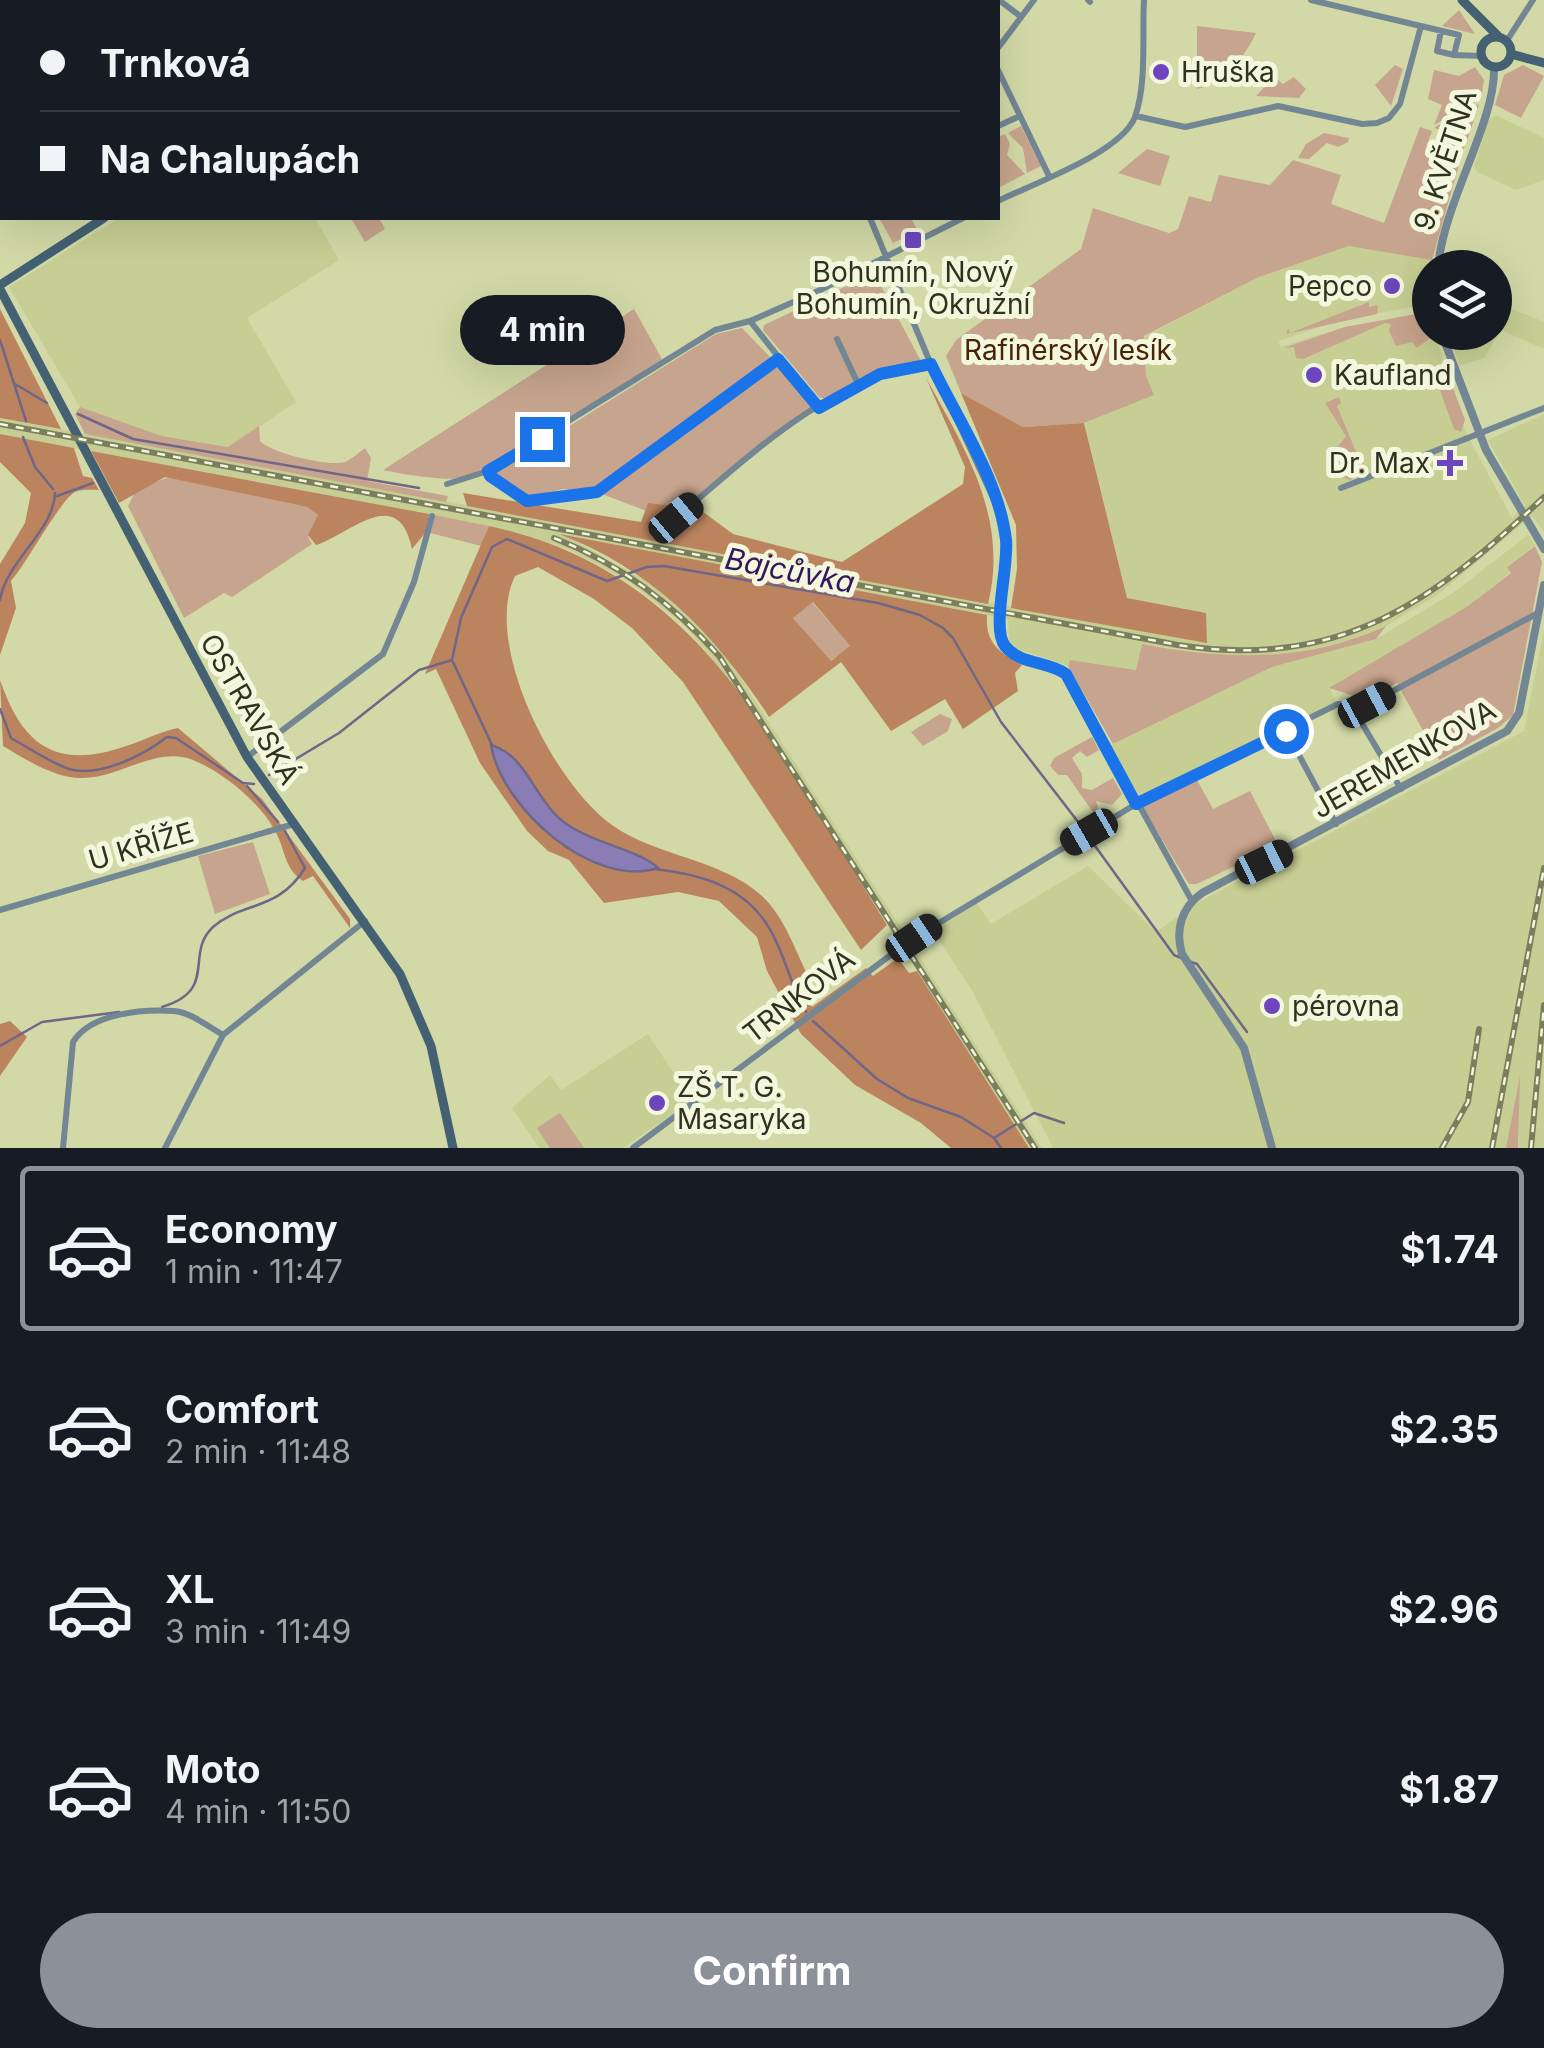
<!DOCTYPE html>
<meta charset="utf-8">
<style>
body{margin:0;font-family:Inter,sans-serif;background:#242831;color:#f1f3f6;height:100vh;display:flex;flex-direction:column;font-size:38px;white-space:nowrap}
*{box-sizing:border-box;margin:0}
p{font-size:32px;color:#9ea1a6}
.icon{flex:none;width:55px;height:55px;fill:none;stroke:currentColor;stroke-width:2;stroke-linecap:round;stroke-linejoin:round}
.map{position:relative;height:1148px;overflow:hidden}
.drawer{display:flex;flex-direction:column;background:#171b24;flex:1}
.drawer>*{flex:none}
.hud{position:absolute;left:0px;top:0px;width:1000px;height:220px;box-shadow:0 10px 40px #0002;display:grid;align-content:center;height:220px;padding:0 40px;background:#171b24}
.controls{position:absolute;left:1412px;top:250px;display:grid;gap:20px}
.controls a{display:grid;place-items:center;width:100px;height:100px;border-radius:50%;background:#171b24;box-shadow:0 10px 40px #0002;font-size:50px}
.end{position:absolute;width:45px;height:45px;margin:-22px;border:12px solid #1a73e8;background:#fff;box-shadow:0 0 0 5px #fff}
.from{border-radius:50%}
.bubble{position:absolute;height:70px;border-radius:35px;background:#171b24;box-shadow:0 10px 40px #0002;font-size:32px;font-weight:700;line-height:70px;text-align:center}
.car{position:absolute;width:30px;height:60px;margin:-30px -15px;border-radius:12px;box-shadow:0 0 8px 2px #0007;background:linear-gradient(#222 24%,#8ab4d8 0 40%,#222 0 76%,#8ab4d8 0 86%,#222 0)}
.hud b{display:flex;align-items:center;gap:35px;height:95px;font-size:38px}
.hud b+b{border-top:2px solid #363941}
.hud i{width:25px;height:25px;background:#f1f3f6}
ul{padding:18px 0 0;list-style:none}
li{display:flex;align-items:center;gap:30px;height:165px;margin:0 20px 15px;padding:0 20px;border:5px solid transparent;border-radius:10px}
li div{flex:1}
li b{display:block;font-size:38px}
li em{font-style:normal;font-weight:700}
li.on{border-color:#8c9099}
li>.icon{width:90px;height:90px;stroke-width:1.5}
.cta{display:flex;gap:20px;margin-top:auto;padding:20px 40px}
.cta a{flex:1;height:115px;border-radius:60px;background:#8c9099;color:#fff;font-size:40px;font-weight:700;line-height:115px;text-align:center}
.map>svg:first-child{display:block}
.built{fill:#c6ce93}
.green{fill:#c7a48d}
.forest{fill:#bb845f;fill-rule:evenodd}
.water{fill:#8a7db6;stroke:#6f6688;stroke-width:2.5}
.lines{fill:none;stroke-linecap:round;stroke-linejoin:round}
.stream{stroke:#6f6688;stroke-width:2.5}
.minor{stroke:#728693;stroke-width:6}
.tertiary{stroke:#728693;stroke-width:8}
.secondary{stroke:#436173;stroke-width:9}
.rail-casing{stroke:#7a7e5c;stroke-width:6}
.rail{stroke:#f3f7de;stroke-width:2.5;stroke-dasharray:8;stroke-linecap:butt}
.route{stroke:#1a73e8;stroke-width:12}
.poi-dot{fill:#6d45be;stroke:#f3f7de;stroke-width:4}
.labels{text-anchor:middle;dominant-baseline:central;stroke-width:10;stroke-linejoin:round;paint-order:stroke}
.poi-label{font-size:28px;fill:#30321e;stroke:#f3f7de;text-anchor:start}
.street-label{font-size:28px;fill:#30321e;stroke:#f3f7de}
.park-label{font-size:28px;fill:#492306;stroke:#f3f7de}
.water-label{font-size:30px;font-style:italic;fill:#31185d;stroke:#f3f7de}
</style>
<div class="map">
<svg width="1544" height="1148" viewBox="0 0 1544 1148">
<rect width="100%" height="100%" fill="#d2d9a6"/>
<!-- built -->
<path class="built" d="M634,0h151l1,2h-151z
M1496,115l48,23v42l-28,10 -39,-18 -3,-6 14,-44z
M119,218h196l24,42 -92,58 49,84 -67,45 -67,-11 -82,-29 -71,-120z
M1349,246l83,14 -2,39 -18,8 -78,15 -55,19 1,6 65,-20 83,-14 2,19 5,1 30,98 47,87 13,-12 -37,-66 56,-26v118l-12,-16 -93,78 -53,32 -37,15 -63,14 -40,3 -104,-14 -6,26 -66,-10 -2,6 -50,-17 -9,-9 -1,-21 -441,-83 89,51 68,65 318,496h-13l-290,-457 -54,-65 -54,-43 -57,-31 -54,-19 -520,-99v-16l1206,225v-30l-79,-15 -43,-175 69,-28 -7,-19 -2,-39 115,-60z
M1495,302l49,20v27l-43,-19 -17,28 -25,8 -10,-33 46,-1z
M1528,535l7,10 -28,21 4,6 -43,34 -138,82 6,14 -202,98 -27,-53 165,-80 104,-28 77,-46z
M1544,629v519h-25v-63l-13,63h-453l-80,-156 -40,-61 44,-28 14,21 97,-58 68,66 43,-30 325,-171z
M648,1034l44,67 -69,47h-84l-27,-40 38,-33 11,15z"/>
<!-- green -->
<path class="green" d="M72,0h248l-252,2z
M1459,10l16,24 -33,-8z
M1197,26l59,7c-10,23 -34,51 -59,56z
M1395,65l8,4 -12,37 -16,-21z
M1523,65l21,11 -23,42 -26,-13 9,-30z
M1475,67l9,13 -3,19 -47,26 8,-20 -14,-6 6,-29 25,6z
M1274,77l9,7 11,-7 12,12 -7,9 -43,-2z
M1479,104l-12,37 -32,-13v-1z
M1021,126l20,40 -14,7 -4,-25 -15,-15z
M1420,127l12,4 -7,20 15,11 12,-23 13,5 -33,116 -83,-14 -90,31 -115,59 2,40 8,19 -70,28 -61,4 -62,-34 -15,-37 10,-16 125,-91 12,-41 76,25 9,-4 11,-33 22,6 8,-27 51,10 23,-25 48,15 -10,29 53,19z
M1324,133l25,5 -1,4 -10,5 -11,-4 -18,16 -11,-1 8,-14z
M1005,134l5,10 -3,11 18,19 -25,13 -2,-50z
M1147,149l23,7 -10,30 -42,-13z
M351,218h28l6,11 -20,13z
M879,218h32l7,13 -25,12z
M874,273l48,90c-40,1 -79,37 -102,35l-57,-68 1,-5z
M1369,302v5l9,-2 -1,9 -91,20 2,-6 2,5z
M634,309l28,50c-50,33 -147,105 -202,119 -15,3 -60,-4 -77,-8z
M1416,314l19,20 -18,14 -5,-6 -16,4 -7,-15 2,-7 -6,-1 -82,36 -7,-1 -2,-11 -10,1 61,-21z
M742,328l29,30 -179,133 -30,-2 -33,10 -36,-25 223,-140z
M776,364l38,43 -144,113 -68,-26z
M1444,364l21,56 -4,12 -7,-3 -20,-55 -6,-3z
M1339,397l2,6 -4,3 20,48 5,-1 2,17 -14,10 -10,-4 -8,-22 14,-18 -21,-33z
M80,407l82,29 66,11 31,-21 1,15c11,12 69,26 85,21 7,-3 14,-10 20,-14l6,10 -4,23 81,15 -2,6 -361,-68 -10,-20z
M169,477l138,30 11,8 -10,22 4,7 -80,53 -8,-4 -40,25 -56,-112 8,-16z
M429,514l60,12 -8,20 -55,-14z
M1535,546l7,16 -29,153 -15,13 -59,32 -42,-77 -30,17 -38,-12 139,-82 43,-33 -4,-6z
M812,602l39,45 -21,14 -37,-43z
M1386,626l-10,13 -104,28 -159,77 -45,-78 2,-6 66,10 6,-26c86,16 163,19 244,-18z
M940,714l12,5 -4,12 -25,15 -12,-14z
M1092,737l7,13 -12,7 -7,-6 -8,7 10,16v14l10,2 21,-12 9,16 -10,11 -16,-4 4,13 -3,4 -30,-43h-9l-8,-9 4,-8z
M1197,780l16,29 37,-18 28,54 -81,39h-8l-47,-77z
M253,842l17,52 -55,20 -17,-58z
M1520,1076l-2,72h-12z
M560,1113l24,35h-34l-13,-20z"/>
<!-- forest -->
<path class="forest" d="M0,309l61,120 -61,-11z
M926,378c40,72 83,141 62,226l-521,-98 -4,-13 178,29 7,-19 51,6 34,25 109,28 121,-78 2,-17z
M961,393l62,34 61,-4 43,175 79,15 1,30 -196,-35 6,-39 -1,-44z
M0,434l74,14 9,28 9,2 7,12c-7,0 -17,-1 -24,2 -14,7 -48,71 -64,89l5,27 -16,47v-91l25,-41 6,-30 -31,-31z
M91,451l338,63 -3,18 -14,17c-14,-67 -63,-14 -96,-4l-8,-10 10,-20 -11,-8 -142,-30 -46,26z
M489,526c216,46 291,229 398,399l-26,25 -178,-268 -51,-54 -38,-29 -56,-32 -23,9c-33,68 39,208 97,249 45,32 108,33 150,71 23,21 35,59 49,86l4,11 -8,7 5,7 54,-39 7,8 25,-18 11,15 8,-2 112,177h-78l-30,-25 -66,-38 -54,-51 -34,-63 -10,-34 -38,-36 -41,-9 -74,11 -35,-43 -21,-9 -21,-20 -47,-68 -44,-94 -11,5zM503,748l51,67 44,27 39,13 -15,14c-71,-20 -94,-51 -128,-114z
M559,534l428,81c-2,27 12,38 35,50l-7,8 3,18 -55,38 -18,-30 -54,32 -50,-69 -72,55c-53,-82 -117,-148 -210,-183zM813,602l37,44 -19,15 -38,-43z
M0,680c23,67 57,90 126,66 17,-5 35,-15 52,-18l84,71 88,120v9l-37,-52 -10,5c-20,-13 -17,-32 -29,-52 -15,-27 -51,-57 -81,-69 -36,-15 -75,19 -112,18 -27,0 -56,-19 -78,-32z
M10,1021l17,16 -27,39v-52z"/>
<!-- water -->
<path class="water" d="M491,745c35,10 43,52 69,74 28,24 79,30 98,49 -66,21 -157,-61 -167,-123z"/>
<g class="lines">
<!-- stream -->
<path class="stream" d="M0,340l26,81
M15,384l32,19
M78,414l55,25 286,49
M23,437l12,30 18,22
M57,496l36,-13
M0,600c6,-39 54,-69 55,-107
M453,662l39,83
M0,709l11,29c18,10 38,24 58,31 30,9 75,-14 98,-32l9,1 67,45 11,1
M269,775l70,-42 80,-63 33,-10 9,-42 31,-71 15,-8 100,42 40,-14 17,-1 214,37 42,12 23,13 10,10 48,84 81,105
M247,786l31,36
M1090,839l84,116 7,3
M654,869c47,5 94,18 118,64 14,26 19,53 34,79
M1188,961l9,3 50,68
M162,1007c57,-17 22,-53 51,-80 29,-26 65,-15 92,-59l-20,-37
M813,1021l64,58 31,19 53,19 33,21 40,-25 30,10
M0,1046l42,-24 77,-10
M994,1138l7,10"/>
<!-- minor -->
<path class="minor" d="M541,0l1,2
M790,0l1,2
M999,0l21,16
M1088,0l2,2
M1311,0l148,35 -5,20 28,1
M1441,31l-4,20 17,4
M1506,42l27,-42
M998,48l36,-48
M998,70l51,106
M1136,116l49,11 93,-21 84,18 15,-1 12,-5 11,-14 21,-78
M998,126l22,-10
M998,201c34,-17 123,-48 137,-84 12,-34 7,-82 9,-117
M870,218l57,137 74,160 7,46 -9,65 3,15 19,17 34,9 15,13 122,221
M750,321l69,87
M837,339l22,47
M488,471l7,11 32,19 70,-8 181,-134
M447,484l41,-13 227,-141 35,-9 62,-27 151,-76
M1341,488l203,-80
M676,518c72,-61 157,-144 255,-154
M1351,705l50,84
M1286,731l50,93
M247,757l136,-103 31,-72 18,-66
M0,910l294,-86
M914,938l222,-134 202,-100 29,1 171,-92
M63,1148l10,-106c18,-29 70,-33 101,-31 16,1 35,16 49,24
M165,1148l58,-113 142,-114
M633,1148l263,-197"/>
<!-- tertiary -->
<path class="tertiary" d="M1438,268c5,-65 58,-146 56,-201
M1441,332l45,118 58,99
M1272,1148l-28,-100 -62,-94c-7,-24 -1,-46 20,-61l305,-162 12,-18 25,-128"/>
<!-- secondary -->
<path class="secondary" d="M1462,0l37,37
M498,2l5,-2
M1481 52a15 15 0 1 1 30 0a15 15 0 1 1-30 0Z
M1511,54l33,9
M0,285l104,-67
M0,289l247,468 153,217 31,72 22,102"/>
<defs>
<path id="rail" d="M0,424l1178,221c161,25 254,-42 366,-148
M554,538c66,26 118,65 165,118l316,492
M1442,1148l26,-46 11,-73
M1492,1148l52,-280
M1531,1148l13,-143"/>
</defs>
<!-- rail casing -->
<use href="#rail" class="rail-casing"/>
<!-- rail -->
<use href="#rail" class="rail"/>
</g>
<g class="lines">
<!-- route -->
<path class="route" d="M542,439l-54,32 2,5 37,25 70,-9 181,-133 41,49 61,-34 51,-10c26,55 68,115 75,176 3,27 -15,88 -1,106 15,19 43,15 61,28l70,130 150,-73"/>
</g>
<!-- markers -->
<g class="poi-dot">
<circle cx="1161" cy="72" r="10"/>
<rect x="903" y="230" width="20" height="20" rx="5"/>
<circle cx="1392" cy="286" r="10"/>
<circle cx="1314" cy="375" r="10"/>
<path d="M1445 448h10v10h10v10h-10v10h-10v-10h-10v-10h10z"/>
<circle cx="1272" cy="1006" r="10"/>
<circle cx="657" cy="1103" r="10"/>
</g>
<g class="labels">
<!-- poi labels -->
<g class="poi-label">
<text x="1181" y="72">Hruška</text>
<text x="913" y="272" text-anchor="middle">Bohumín, Nový<tspan x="913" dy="32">Bohumín, Okružní</tspan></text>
<text x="1372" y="286" text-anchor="end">Pepco</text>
<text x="1334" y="375">Kaufland</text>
<text x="1430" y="463" text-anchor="end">Dr. Max</text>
<text x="1292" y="1006">pérovna</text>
<text x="677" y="1087">ZŠ T. G.<tspan x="677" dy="32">Masaryka</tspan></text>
</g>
<!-- street labels -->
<g class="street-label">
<text transform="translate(1445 160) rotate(-72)">9. KVĚTNA</text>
<text transform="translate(250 709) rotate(60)">OSTRAVSKÁ</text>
<text transform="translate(1404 759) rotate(-30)">JEREMENKOVA</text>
<text transform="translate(141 846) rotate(-16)">U KŘÍŽE</text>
<text transform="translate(799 996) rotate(-38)">TRNKOVÁ</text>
</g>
<!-- park labels -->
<g class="park-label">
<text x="1068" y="350">Rafinérský lesík</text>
</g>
<!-- water labels -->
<g class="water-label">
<text transform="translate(790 570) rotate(11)">Bajcůvka</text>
</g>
</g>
</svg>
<div class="controls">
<a><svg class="icon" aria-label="layers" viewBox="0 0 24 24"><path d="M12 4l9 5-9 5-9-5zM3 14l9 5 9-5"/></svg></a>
</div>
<i class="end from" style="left:1286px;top:731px"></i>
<i class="end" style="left:542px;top:439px"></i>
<div class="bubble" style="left:460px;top:295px;width:165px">4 min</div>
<i class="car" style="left:676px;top:518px;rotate:50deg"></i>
<i class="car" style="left:1367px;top:705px;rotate:62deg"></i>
<i class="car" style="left:1089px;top:832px;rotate:240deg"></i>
<i class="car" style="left:1264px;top:862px;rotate:64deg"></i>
<i class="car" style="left:914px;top:938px;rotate:56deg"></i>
<div class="hud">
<b><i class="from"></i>Trnková</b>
<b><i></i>Na Chalupách</b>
</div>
</div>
<section class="drawer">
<ul>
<li class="on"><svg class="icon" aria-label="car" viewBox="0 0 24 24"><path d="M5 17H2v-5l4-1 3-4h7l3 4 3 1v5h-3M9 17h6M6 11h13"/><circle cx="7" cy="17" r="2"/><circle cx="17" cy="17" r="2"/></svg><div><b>Economy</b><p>1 min · 11:47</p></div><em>$1.74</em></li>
<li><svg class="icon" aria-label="car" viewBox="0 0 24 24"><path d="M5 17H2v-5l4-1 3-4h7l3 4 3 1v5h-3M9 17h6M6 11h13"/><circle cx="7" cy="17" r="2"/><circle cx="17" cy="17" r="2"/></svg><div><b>Comfort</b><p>2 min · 11:48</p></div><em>$2.35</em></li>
<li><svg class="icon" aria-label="car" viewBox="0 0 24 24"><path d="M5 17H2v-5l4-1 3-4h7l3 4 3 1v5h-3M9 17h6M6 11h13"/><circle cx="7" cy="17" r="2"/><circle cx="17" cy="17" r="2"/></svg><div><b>XL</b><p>3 min · 11:49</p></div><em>$2.96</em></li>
<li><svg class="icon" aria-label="car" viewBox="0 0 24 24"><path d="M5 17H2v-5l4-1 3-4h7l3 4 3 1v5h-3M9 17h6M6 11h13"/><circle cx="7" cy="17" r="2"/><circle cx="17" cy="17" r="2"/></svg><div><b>Moto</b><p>4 min · 11:50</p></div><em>$1.87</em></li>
</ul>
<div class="cta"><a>Confirm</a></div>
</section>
